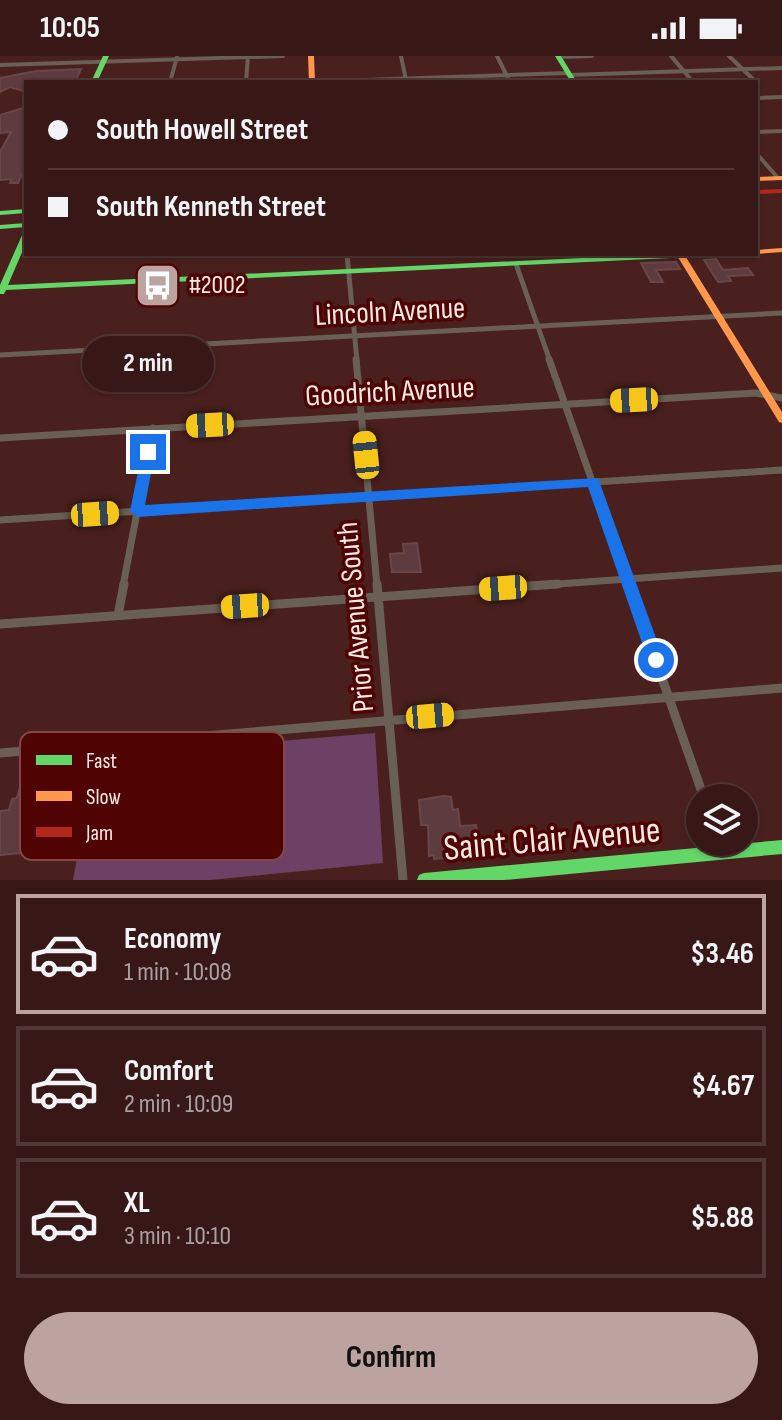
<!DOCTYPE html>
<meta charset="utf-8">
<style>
body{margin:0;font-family:"Sofia Sans Condensed",sans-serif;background:#422523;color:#f1f3f6;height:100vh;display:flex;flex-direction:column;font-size:30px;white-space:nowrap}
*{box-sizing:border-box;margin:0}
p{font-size:26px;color:#aaa0a1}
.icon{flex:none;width:44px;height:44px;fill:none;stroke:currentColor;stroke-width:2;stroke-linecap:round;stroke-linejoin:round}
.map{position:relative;height:824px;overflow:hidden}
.sheet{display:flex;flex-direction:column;background:#371816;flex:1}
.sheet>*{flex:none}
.hud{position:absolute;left:24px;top:24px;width:734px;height:176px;border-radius:0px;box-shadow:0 2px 6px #0004,0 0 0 2px #513735;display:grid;align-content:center;height:176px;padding:0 24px;background:#371816}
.tools{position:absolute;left:686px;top:728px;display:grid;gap:16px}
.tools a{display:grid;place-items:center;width:72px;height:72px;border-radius:50%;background:#371816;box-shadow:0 2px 6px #0004,0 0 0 2px #513735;font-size:40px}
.end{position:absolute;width:36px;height:36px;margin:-18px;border:10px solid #1a73e8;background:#fff;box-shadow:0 0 0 4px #fff}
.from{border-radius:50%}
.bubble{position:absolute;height:56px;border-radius:28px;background:#371816;box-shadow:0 2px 6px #0004,0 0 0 2px #513735;font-size:26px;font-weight:700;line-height:56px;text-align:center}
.car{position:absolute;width:24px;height:48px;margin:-24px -12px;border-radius:10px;box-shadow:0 0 6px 2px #0007;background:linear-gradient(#f5c518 24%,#345 0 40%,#f5c518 0 76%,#345 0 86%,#f5c518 0)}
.hud b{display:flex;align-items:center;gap:28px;height:76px;font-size:30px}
.hud b+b{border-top:2px solid #513735}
.hud i{width:20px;height:20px;background:#f1f3f6}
ul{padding:14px 0 0;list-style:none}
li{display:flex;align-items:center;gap:24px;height:120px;margin:0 16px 12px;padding:0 8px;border:4px solid #513735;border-radius:0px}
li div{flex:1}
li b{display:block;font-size:30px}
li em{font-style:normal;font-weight:700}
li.on{border-color:#bda3a0}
li>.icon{width:72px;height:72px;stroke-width:1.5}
.action{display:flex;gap:16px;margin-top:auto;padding:16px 24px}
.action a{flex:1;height:92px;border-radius:48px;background:#bda3a0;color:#111;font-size:32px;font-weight:700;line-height:92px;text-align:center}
.status{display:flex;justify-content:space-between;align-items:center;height:56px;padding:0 40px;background:#371816;direction:ltr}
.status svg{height:22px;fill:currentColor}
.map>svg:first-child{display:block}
.green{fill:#6c4165}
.building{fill:#5d3b3e;stroke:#694749;stroke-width:2}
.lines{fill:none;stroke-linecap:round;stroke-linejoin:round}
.street-far3{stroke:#695f54;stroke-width:4}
.street-far2{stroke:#695f54;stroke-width:5}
.street-far1{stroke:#695f54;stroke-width:7}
.street{stroke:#695f54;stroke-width:9}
.fast{fill:#63d668;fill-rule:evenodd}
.slow{fill:#ff974d;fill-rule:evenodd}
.jam{fill:#b3261e;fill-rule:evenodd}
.route{fill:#1a73e8}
.labels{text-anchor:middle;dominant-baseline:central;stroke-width:7;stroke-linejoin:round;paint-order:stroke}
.far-poi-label{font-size:26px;fill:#fce9e6;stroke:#4f0302;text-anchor:start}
.street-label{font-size:30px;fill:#fce9e6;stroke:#4f0302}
.near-street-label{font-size:36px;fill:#fce9e6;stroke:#4f0302}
.key{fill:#4f0302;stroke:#834846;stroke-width:2}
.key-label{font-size:22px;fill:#fce9e6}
</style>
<div class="status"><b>10:05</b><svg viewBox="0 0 49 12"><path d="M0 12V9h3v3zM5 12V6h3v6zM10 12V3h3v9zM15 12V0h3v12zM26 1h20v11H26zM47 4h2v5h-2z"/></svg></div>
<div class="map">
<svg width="782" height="824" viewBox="0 0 782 824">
<rect width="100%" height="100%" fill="#49201e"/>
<!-- green -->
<path class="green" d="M375,677l8,130 -173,17h-137l22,-123z"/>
<!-- building -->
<path class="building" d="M81,13l-6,13h-49v10l-16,-5 -10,5v-14l36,-7z
M26,51v59l-8,17h-8l2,-4 -12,1v-28l11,-20 -11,1v-18z
M716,203l7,11 25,-2 5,7 -25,1 3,5 -13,1 -14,-22z
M676,206l4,7 -24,1 7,12h-12l-10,-19z
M417,487l4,29h-29l-2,-18 14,-1 -1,-9z
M63,713l-2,6 22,-2 -6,32h-5l-16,15 -12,-2 -3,19 -7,1 -3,14 -31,3v-44l9,-1 3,-11 5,-1 7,-26z
M443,740l8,1 2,13 5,-1 2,17 16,-1 5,30 -47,4v-4l-5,1 -1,-31h-7l-2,-25z"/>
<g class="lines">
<!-- street-far3 -->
<path class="street-far3" d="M401,0l5,24
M497,0l13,26
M671,0l22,26
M729,0l27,26
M558,1l34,-1
M0,9l283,-9
M569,19l213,-7
M170,26l7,-25
M246,26l2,-26
M305,26l263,-9
M756,42l26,-1
M756,76l26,-1
M756,97l22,25"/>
<!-- street-far2 -->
<path class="street-far2" d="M347,198l10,107
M516,208l34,97
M0,299l782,-42"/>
<!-- street-far1 -->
<path class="street-far1" d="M356,303l21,227
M549,303l80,227
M0,382l756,-45 26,5
M0,464l782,-50
M123,530l30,-158
M530,530l252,-18"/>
<!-- street -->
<path class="street" d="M377,528l26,296
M629,528l75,214
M118,559l6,-31
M0,568l558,-40
M0,697l782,-65"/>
<!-- fast -->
<path class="fast" d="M103,0h6l-12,26h-6z
M555,0h6l16,26h-6z
M26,153v4l-26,2v-4z
M26,167v4l-26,2v-4z
M23,177h3v10l-18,42 658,-31h51l-4,2 -707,34 -2,4h-4v-9z
M782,784v14l-278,26h-87l2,-5 5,-2z"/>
<!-- slow -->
<path class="slow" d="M308,0h6l1,26h-6z
M782,120v4l-26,1v-4z
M782,192v4l-26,2h-1l1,-4z
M676,198h8l98,158v11l-3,-1z"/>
<!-- jam -->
<path class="jam" d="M782,133v4l-26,1v-4z"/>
</g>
<!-- route -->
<path class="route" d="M148,391l7,5 -10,53 453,-27 66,182 -8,7 -8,-7 -60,-173 -451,30 -7,-6 12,-59z"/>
<!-- icons -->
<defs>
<symbol id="bus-square" viewBox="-11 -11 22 22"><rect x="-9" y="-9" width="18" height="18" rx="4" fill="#bda3a0" stroke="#4f0302"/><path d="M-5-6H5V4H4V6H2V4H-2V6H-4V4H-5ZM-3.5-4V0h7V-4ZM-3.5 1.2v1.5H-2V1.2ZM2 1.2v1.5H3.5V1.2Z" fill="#fff"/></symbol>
</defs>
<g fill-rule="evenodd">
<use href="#bus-square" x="132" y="204" width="51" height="51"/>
</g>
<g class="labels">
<!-- far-poi labels -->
<g class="far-poi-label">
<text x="189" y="229">#2002</text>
</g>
<!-- street labels -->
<g class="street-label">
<text transform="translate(390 256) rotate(-3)">Lincoln Avenue</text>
<text transform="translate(390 336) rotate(-3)">Goodrich Avenue</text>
<text transform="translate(356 561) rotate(-95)">Prior Avenue South</text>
</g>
<!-- near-street labels -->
<g class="near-street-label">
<text transform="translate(552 784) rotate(-5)">Saint Clair Avenue</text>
</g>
</g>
<!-- legend -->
<rect x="20" y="676" width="264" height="128" rx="12" class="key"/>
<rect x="36" y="699" width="36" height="10" fill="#63d668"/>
<rect x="36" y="735" width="36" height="10" fill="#ff974d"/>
<rect x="36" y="771" width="36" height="10" fill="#b3261e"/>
<g class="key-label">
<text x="86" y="712">Fast</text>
<text x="86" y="748">Slow</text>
<text x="86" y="784">Jam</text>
</g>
</svg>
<div class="tools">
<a><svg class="icon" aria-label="layers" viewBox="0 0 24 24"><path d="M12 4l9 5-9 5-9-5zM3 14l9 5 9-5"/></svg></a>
</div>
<i class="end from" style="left:656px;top:604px"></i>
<i class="end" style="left:148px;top:396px"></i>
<div class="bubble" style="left:82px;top:280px;width:132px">2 min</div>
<i class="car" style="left:634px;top:344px;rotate:267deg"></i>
<i class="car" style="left:210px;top:369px;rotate:267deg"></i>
<i class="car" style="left:366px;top:399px;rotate:354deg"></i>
<i class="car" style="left:95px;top:458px;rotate:86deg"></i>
<i class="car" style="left:503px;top:532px;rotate:266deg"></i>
<i class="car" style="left:245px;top:550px;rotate:266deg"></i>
<i class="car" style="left:430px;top:660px;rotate:85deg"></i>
<div class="hud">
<b><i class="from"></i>South Howell Street</b>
<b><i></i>South Kenneth Street</b>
</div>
</div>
<section class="sheet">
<ul>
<li class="on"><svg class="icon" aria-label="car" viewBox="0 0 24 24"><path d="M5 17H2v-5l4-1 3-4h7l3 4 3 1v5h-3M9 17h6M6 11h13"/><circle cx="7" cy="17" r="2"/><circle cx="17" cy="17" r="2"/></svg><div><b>Economy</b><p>1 min · 10:08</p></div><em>$3.46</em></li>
<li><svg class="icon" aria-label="car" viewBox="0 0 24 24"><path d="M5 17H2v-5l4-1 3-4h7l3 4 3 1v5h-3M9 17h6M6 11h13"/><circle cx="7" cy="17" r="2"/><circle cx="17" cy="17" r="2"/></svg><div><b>Comfort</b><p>2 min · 10:09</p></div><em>$4.67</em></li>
<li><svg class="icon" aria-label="car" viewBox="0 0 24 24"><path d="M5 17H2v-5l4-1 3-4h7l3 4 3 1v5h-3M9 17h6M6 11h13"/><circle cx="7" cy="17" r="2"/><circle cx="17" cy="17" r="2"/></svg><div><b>XL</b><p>3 min · 10:10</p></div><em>$5.88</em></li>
</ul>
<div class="action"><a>Confirm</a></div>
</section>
